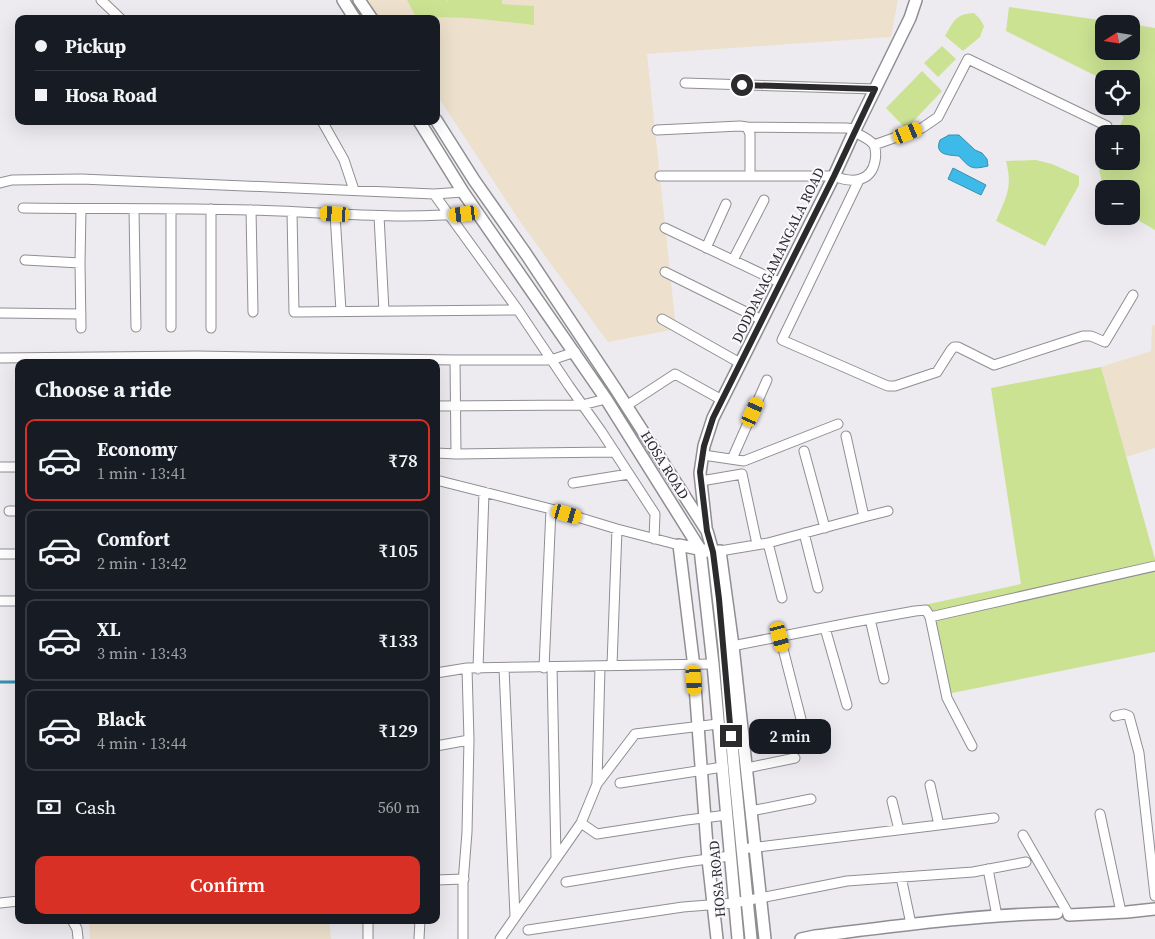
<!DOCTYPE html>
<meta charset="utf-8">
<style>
body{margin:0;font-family:"Source Serif 4",serif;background:#20242c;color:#f1f3f6;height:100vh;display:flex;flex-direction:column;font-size:19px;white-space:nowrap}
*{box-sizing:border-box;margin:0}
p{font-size:16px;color:#9ea1a6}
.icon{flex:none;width:28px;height:28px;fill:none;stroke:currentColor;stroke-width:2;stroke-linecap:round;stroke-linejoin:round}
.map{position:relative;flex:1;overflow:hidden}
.sheet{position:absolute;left:15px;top:359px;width:425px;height:565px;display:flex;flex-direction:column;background:#171b24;border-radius:10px;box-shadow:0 5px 20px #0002}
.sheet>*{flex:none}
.guide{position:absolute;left:15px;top:15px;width:425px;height:110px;border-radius:10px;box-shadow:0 5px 20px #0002;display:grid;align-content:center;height:110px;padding:0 20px;background:#171b24}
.needle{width:32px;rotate:258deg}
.controls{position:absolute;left:1095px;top:15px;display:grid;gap:10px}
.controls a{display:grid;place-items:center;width:45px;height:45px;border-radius:10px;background:#171b24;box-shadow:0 5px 20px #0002;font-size:25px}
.end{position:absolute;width:22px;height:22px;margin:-11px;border:6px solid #2b2a2c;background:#fff;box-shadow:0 0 0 2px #fff}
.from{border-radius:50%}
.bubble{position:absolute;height:35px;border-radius:10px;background:#171b24;box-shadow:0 5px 20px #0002;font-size:16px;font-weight:600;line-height:35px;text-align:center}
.car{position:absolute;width:15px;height:30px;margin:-15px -8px;border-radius:6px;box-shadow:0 0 4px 1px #0007;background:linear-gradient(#f5c518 24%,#345 0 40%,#f5c518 0 76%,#345 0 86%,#f5c518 0)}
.guide b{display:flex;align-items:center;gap:18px;height:48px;font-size:19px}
.guide b+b{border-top:1px solid #363941}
.guide i{width:12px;height:12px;background:#f1f3f6}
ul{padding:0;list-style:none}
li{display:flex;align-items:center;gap:15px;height:82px;margin:0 10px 8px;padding:0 10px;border:2px solid #363941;border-radius:10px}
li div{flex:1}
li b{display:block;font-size:19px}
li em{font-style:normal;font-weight:600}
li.selected{border-color:#d93025}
li>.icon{width:45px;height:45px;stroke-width:1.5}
h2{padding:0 20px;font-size:22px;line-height:60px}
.pay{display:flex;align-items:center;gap:12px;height:55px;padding:0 20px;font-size:19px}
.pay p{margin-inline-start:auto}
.cta{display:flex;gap:10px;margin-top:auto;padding:10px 20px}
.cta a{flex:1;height:58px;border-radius:10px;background:#d93025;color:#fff;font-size:20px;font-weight:600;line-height:58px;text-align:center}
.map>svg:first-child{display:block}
.industrial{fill:#ede1cd}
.green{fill:#cbe293}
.water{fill:#3ebae8;stroke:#388fb0}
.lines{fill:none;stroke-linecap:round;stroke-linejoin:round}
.stream{stroke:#388fb0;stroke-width:3}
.street-casing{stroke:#908e92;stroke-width:11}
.secondary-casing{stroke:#908e92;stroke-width:14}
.street{stroke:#fff;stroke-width:9}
.secondary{stroke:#fff;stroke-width:11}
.route{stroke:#2b2a2c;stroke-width:6}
.labels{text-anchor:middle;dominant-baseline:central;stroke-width:4;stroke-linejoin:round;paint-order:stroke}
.street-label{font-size:14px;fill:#2b2a2c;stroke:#fbf9fe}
</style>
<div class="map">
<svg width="1155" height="939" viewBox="0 0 1155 939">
<rect width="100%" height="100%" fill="#edebf0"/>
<!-- industrial -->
<path class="industrial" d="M366,0h532l-7,37 -244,17 29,275 -68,13 -87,-119 -85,-129v-75h-26l-3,-5 -11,5h-17z
M1155,325v123l-29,9 -25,-90 50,-16 1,-25z
M89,920h240l2,19h-241z"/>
<!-- green -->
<path class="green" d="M407,0h40l1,2v-2h54v4l32,2v19c-37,-4 -80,-11 -117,-6z
M1009,7l118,17h-23v27h27v-27l24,4v202l-24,-14v-27h-27l-5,-19 5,-11v2h27v-27h-15l8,-17 -15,-8 2,-3h20v-27h-27v1l-98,-49z
M974,13l6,6 4,7 -4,11 -17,14 -18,-15c9,-15 10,-22 29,-23z
M942,46l14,13 -18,18 -14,-14z
M922,71l20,20 -36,38 -20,-21z
M1036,160l16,4 27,12v9l-34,61 -49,-25c10,-24 17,-33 10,-60z
M1101,367l54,192v93l-213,43 -18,-90 97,-21 -30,-196z"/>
<!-- water -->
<path class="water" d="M949,135h10l16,15 7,3 5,6 1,7c-17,4 -18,2 -29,-10 -11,-1 -25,-1 -19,-16z
M953,168l33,17 -5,10 -33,-16z"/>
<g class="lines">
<!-- stream -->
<path class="stream" d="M0,682h19"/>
<defs>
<path id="street" d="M101,0l20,19
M685,83l190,6
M322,121l22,39 10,30
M747,127l99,1 9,1
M657,130l83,-4 7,1 3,7v42
M874,145l48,-17 16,-11 30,-58 139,67
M660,176h174c17,7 37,7 41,-15 1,-5 1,-11 -1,-16 -4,-6 -14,-10 -20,-13
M859,180l-77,160 101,44 5,2h7l42,-14 14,-22 3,-3h4l36,18 89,-29h8l14,6 28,-47
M0,183l12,-3 69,-1 353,15 29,-2
M434,194l84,116 51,76 32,45 54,83 -1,25
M23,208c76,1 151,0 227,2 76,2 152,11 227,2
M81,209l-1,54 1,65
M134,209l2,118
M171,209v118
M211,209v119
M251,210l2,102
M292,212l2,100 224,-2
M335,214l6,97
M379,216l5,95
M665,228l116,55
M706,248l20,-44
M25,260l55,3
M733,260l31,-60
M665,272l97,48
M0,313l81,1
M662,319l78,44
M0,358l197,-2 258,4h96l24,-8
M455,360l1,94
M436,406l146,-1 24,-6
M626,406l49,-32 47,26
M846,436l18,81 24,-6
M804,451l21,77
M436,453l20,1 159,-2
M703,455l41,6 94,-37
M732,459l35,-79
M0,467h19
M436,480l115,29 66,20 62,16
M701,481l41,-7 15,70
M573,483l56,-9
M9,511h10
M804,533l14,55
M768,543l14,55
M720,551l48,-8 96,-26
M0,554h19
M0,601h19
M930,617l225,-51
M870,619l14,60
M825,628l22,77
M780,637l21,82
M727,647l127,-25 61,-11 11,-1 4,7 17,81 25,48
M612,665l5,-136
M552,667l4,191
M504,668l11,248
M544,668l7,-159
M478,669l6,-177
M436,673l31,-5 246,-4
M1115,716l9,-2 5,2 10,37 16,143
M436,746l33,-6
M747,768l48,-10
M597,783l3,-117
M620,783l103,-16
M930,785l9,40 55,-7
M892,801l7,29
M751,811l60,-12
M1100,814l21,98
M581,823l16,11 90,-14 40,-5
M1023,835l46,80
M742,849l197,-24
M988,869l9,47
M901,877l10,47
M436,880l28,-1
M566,882l120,-20 44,-6
M0,903l19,-2
M72,920l5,9 1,9
M528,930l155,-23 51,-4 113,-22 126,-9 53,-10
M368,939v-19
M419,939l1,-19
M463,939v-56l4,-51 2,-92 -2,-72
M500,939l81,-116 16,-39 38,-50 83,-10"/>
<path id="secondary" d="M343,0l12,19
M359,0l13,19
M436,120l38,60 52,74 89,134 92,143 6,21 11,95 10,120 17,172
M419,121l44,71 143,207 94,150 13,115 25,275
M706,527l-6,-54 4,-27 9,-28 121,-242 20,-44 56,-114 6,-18
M1069,915l58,-3 28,-3
M717,939l-9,-80 -15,-200 -14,-114 34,7 7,-1 13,95 32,293
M801,939l14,-3c81,-10 161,-21 242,-23"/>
</defs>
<!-- street casing -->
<use href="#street" class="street-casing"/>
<!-- secondary casing -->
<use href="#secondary" class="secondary-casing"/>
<!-- street -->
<use href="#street" class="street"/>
<!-- secondary -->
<use href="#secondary" class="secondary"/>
</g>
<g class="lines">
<!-- route -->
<path class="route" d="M731,736l-12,-137 -6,-47 -6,-21 -7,-59 4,-26 9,-28 121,-242 41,-87 -133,-4"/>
</g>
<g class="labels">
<!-- street labels -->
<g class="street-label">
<text transform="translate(778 255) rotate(-64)">DODDANAGAMANGALA ROAD</text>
<text transform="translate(665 465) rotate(58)">HOSA ROAD</text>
<text transform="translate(717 879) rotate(-95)">HOSA ROAD</text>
</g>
</g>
</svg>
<div class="controls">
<a><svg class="needle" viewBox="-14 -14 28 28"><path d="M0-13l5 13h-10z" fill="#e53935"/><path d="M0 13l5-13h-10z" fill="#9ea1a6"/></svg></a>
<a><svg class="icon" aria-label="locate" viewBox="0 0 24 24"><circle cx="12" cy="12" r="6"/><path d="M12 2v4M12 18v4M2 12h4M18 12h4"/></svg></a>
<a>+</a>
<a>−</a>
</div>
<i class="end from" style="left:742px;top:85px"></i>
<i class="end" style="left:731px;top:736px"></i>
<div class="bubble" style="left:749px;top:719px;width:82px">2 min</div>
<i class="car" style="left:908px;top:133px;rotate:68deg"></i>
<i class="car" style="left:335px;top:214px;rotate:273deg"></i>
<i class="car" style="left:464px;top:214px;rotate:263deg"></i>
<i class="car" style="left:753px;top:412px;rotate:24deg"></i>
<i class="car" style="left:567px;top:514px;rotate:106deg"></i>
<i class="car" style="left:780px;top:637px;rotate:165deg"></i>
<i class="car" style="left:694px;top:680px;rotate:176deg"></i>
<div class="guide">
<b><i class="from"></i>Pickup</b>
<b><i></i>Hosa Road</b>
</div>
<section class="sheet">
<h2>Choose a ride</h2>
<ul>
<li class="selected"><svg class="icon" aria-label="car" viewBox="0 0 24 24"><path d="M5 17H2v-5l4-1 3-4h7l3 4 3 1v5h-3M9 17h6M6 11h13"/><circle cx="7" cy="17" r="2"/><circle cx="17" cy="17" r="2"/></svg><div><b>Economy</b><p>1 min · 13:41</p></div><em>₹78</em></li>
<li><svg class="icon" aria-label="car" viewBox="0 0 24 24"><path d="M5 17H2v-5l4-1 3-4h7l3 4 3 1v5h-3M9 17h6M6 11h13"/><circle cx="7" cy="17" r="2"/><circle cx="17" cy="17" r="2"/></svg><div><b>Comfort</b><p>2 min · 13:42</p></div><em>₹105</em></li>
<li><svg class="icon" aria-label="car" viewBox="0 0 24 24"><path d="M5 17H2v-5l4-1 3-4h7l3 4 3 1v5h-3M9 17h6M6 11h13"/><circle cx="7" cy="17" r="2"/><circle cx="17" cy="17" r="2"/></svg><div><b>XL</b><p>3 min · 13:43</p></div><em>₹133</em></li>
<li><svg class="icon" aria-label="car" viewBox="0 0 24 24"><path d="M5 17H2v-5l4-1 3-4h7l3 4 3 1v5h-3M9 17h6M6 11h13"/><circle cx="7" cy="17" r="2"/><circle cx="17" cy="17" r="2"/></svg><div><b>Black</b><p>4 min · 13:44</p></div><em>₹129</em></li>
</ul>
<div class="pay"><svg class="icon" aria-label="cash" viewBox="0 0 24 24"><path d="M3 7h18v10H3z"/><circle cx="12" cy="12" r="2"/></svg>Cash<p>560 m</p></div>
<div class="cta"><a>Confirm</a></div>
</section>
</div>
